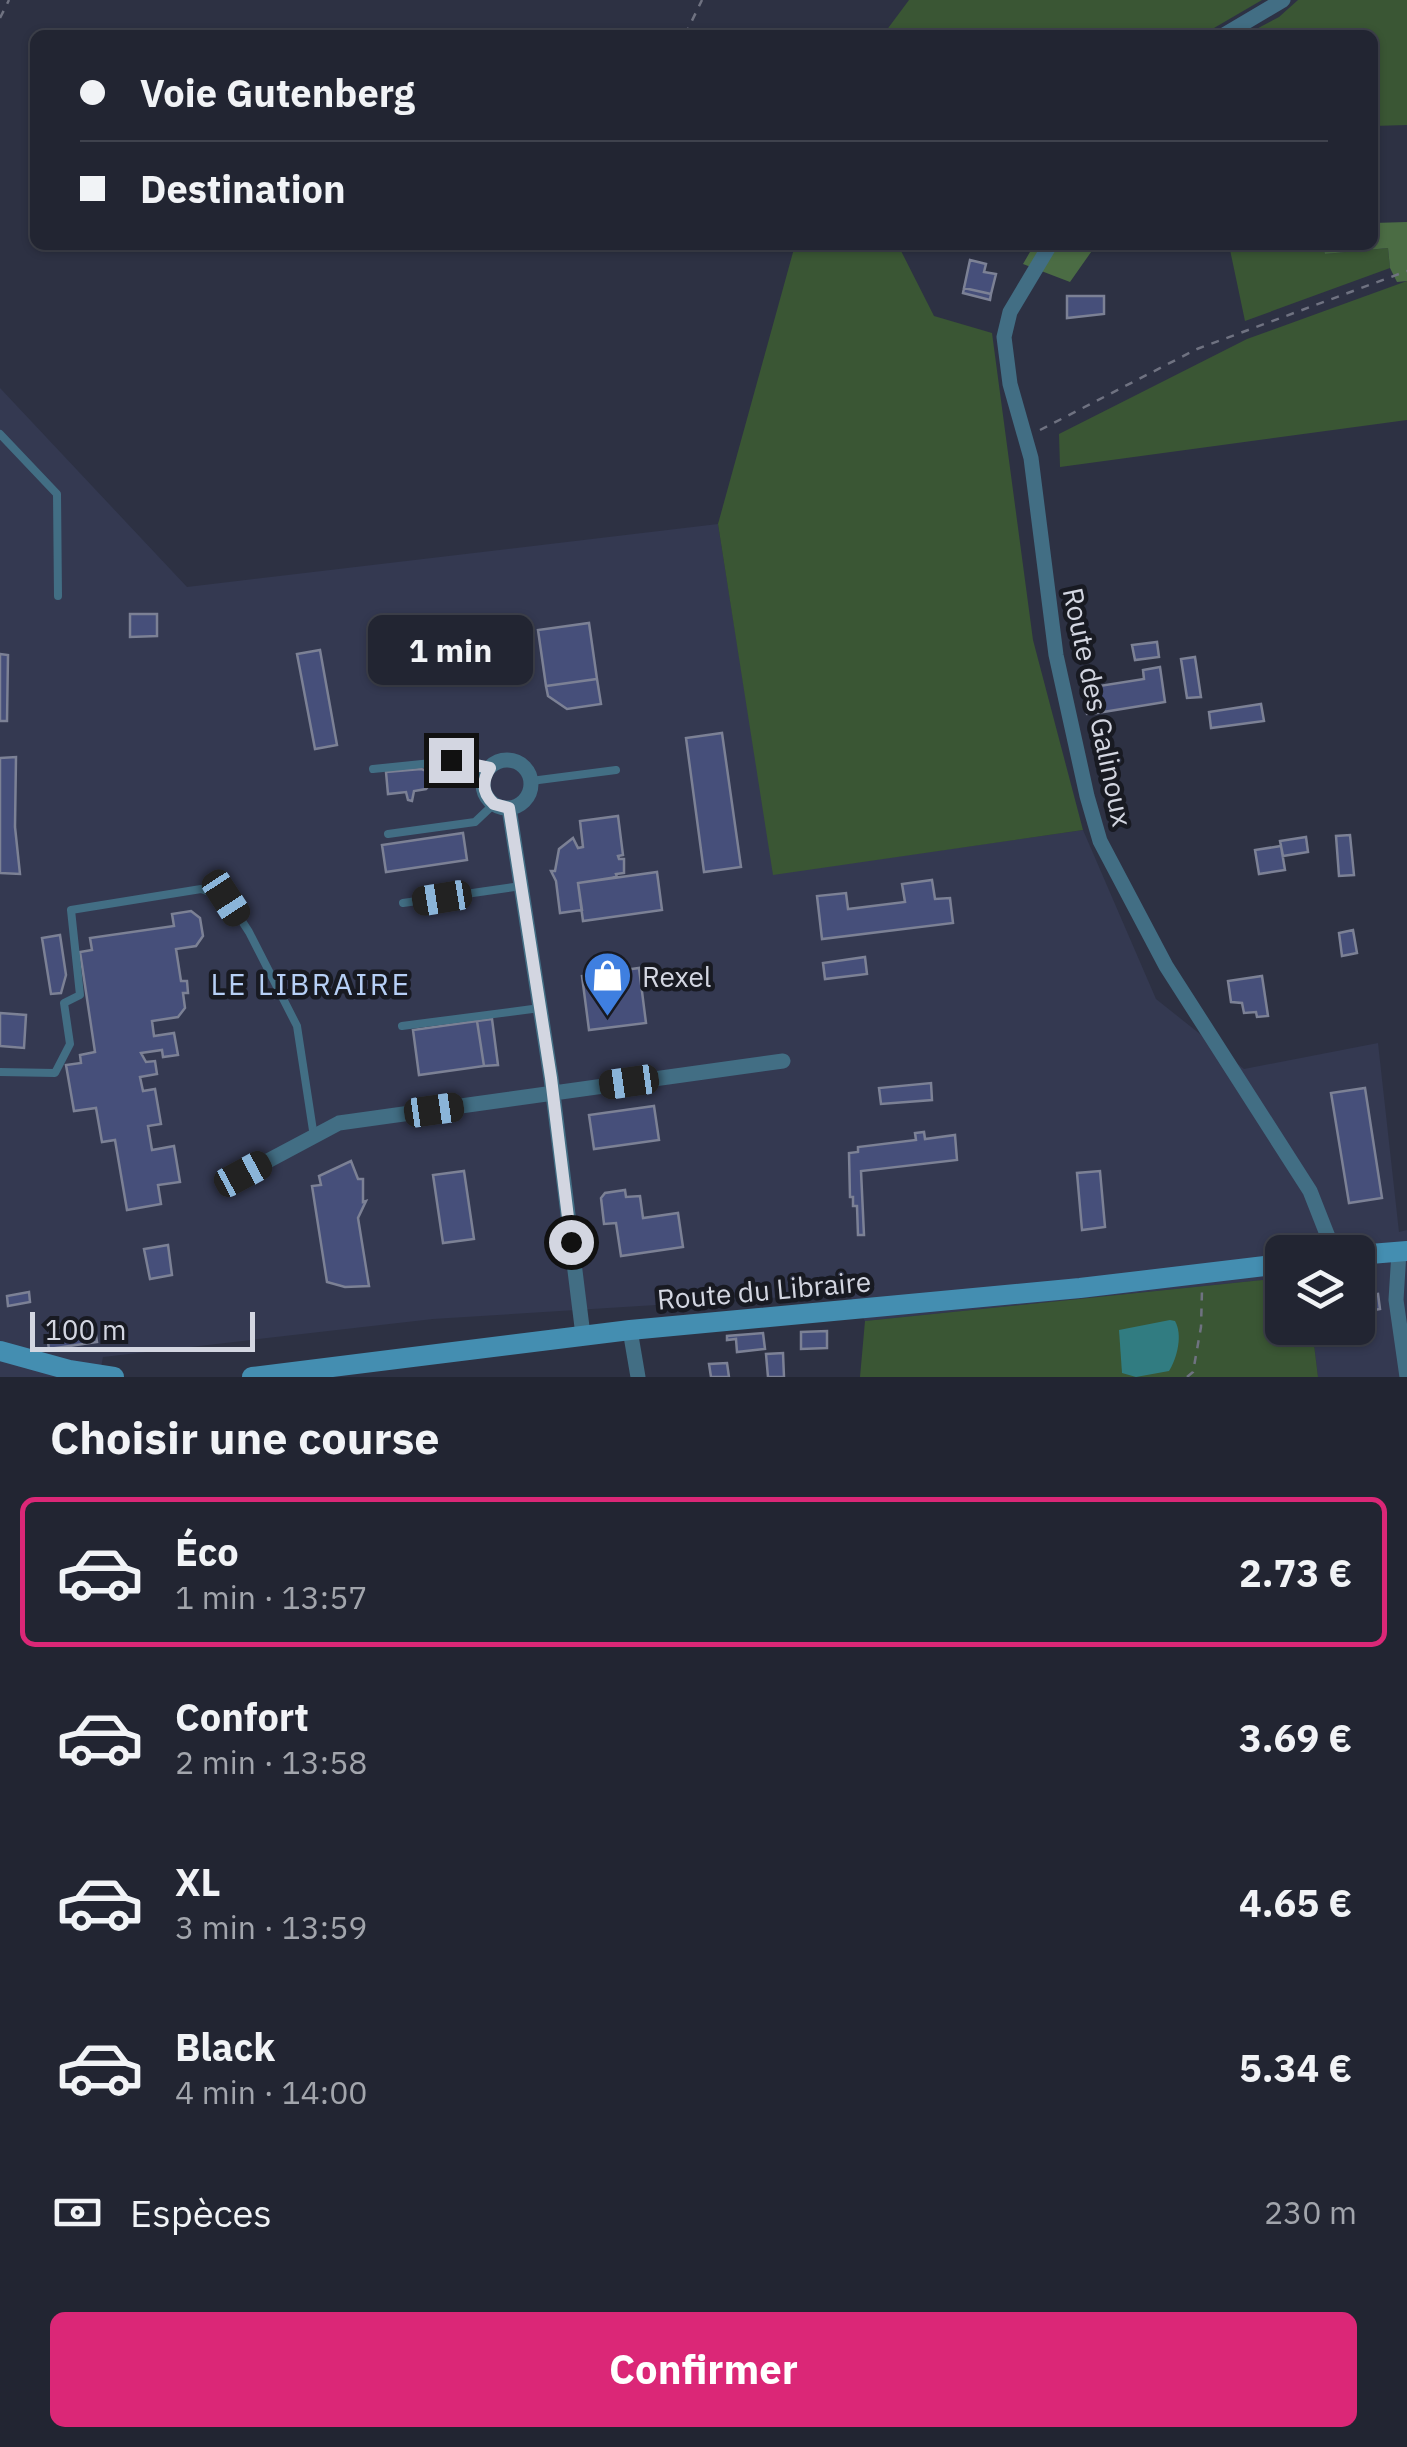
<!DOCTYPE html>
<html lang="fr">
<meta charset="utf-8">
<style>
body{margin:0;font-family:"IBM Plex Sans",sans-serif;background:#2a2d3a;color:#f1f3f6;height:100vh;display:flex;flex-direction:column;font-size:38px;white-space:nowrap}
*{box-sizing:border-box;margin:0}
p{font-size:32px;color:#a2a5ac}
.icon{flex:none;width:55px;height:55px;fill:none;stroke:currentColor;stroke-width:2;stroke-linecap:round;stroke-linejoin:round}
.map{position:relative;height:1377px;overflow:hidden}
.drawer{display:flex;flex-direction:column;background:#222532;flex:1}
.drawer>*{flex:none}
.hud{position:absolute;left:30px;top:30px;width:1348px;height:220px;border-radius:15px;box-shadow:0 2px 8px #0004,0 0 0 2px #3f424d;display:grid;align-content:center;height:220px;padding:0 50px;background:#222532}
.buttons{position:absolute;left:1265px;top:1235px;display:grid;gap:20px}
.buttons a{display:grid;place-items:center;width:110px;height:110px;border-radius:15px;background:#222532;box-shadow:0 2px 8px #0004,0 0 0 2px #3f424d;font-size:50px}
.scale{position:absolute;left:30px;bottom:25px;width:225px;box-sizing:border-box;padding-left:10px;border:5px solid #d3d6e1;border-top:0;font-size:28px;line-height:35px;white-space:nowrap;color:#d3d6e1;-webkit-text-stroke:8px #181a22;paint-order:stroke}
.end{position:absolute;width:45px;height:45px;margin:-22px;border:12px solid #d3d6e1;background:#111;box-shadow:0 0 0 5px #111}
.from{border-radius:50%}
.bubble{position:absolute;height:70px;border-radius:15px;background:#222532;box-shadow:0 2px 8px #0004,0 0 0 2px #3f424d;font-size:32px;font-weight:800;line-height:70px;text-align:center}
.car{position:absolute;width:30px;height:60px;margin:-30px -15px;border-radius:12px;box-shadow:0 0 8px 2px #0007;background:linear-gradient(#222 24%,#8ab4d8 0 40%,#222 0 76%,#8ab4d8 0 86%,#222 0)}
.hud b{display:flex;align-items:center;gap:35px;height:95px;font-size:38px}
.hud b+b{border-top:2px solid #3f424d}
.hud i{width:25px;height:25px;background:#f1f3f6}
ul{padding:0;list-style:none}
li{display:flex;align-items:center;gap:30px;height:150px;margin:0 20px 15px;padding:0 30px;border:5px solid transparent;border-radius:15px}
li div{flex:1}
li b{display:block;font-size:38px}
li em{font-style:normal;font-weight:800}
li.current{border-color:#db2777}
li>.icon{width:90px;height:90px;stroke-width:1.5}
h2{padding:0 50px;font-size:45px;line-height:120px}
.pay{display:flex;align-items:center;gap:25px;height:110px;padding:0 50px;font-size:38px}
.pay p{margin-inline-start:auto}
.primary-button{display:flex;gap:20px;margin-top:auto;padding:20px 50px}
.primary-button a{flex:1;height:115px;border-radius:15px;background:#db2777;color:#fff;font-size:40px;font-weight:800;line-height:115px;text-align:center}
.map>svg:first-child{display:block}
.built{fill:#343951}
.green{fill:#3a5634}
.forest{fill:#4b6c44}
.water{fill:#317c81}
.building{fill:#464f7a;stroke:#7c8195;stroke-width:2.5}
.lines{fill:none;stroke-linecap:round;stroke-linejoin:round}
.path{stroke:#6f7281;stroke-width:2.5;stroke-dasharray:8 8;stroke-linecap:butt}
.service{stroke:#426e84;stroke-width:8}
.minor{stroke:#426e84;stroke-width:15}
.secondary{stroke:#448eb1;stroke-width:20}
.route{stroke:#d3d6e1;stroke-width:12}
.labels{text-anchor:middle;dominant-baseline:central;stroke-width:9;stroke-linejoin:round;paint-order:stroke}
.street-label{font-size:28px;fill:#d3d6e1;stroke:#181a22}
.poi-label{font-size:28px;fill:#d3d6e1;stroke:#181a22;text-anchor:start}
.neighbourhood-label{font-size:30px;letter-spacing:2.5px;fill:#b7d0f6;stroke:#181a22}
</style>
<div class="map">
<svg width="1407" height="1377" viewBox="0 0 1407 1377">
<rect width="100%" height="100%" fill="#2d3143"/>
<!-- built -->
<path class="built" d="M0,388l187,199 531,-63 56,350 309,-44 73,169 88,70 134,-26 21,189 8,-2v147h-89l-6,-49h46v-76h-76v26l-417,43 -17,-28 -415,26 -330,38 -4,20h-99z"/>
<!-- green -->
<path class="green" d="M909,0h353l-60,35h-319z
M1298,0h109v125l-34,1 -1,-91h-127l34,-18z
M795,245h103l36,71 58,17 41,307 50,190 -310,45 -55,-351z
M1229,245h93l3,9 63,-6 2,20 -145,53z
M1407,281v139l-347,47 -1,-33 188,-95z
M1282,1278v50h30l6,49h-458l5,-56z"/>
<!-- forest -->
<path class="forest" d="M1407,222v59l-10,1 -7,-14 -2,-20 -63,6 -3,-9h50l1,-22z
M1034,245h62l-26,37 -47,-18z"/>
<!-- water -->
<path class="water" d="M1170,1320l5,1c8,14 2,37 -6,50l-33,6 -14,-4 -3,-43z"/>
<!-- building -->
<path class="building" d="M970,260l16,4 -2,8 12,2 -5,20 -27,-6z
M964,288l27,6 -1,6 -27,-7z
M1067,296h37v18l-37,4z
M130,614h27v22l-27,1z
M589,623l8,56 -51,7 -8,-56z
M1157,642l2,15 -24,3 -3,-15z
M320,650l17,95 -22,4 -18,-95z
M0,654l8,1 -1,66h-7z
M1195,657l6,40 -14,1 -6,-39z
M1160,667l5,35 -68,11 -4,-26 51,-8 -1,-9z
M597,679l4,25 -34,5 -19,-13 -2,-10z
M1093,687l4,26 -10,1 -4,-25z
M1261,704l3,17 -53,7 -2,-16z
M722,733l19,134 -37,5 -18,-134z
M16,757l-1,70 5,47 -20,-1v-115z
M421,769l9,3 2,10 -6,7 -12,2 -2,10 -4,-1 -2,-8 -18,2 -2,-22z
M618,816l5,39 -5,1 1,3h5v14l-8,1 1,3 -39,6 4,27 -22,3 -4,-32 -5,-10h4l4,-22 14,-11 5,10 5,-1 -3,-26z
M463,833l4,27 -81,12 -4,-27z
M1350,835l4,40 -15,1 -3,-40z
M1306,837l2,15 -25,4 -3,-15z
M1281,846l4,24 -26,4 -4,-24z
M657,872l5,38 -79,11 -5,-38z
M932,880l3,19 15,-1 3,25 -131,16 -5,-43 29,-3 2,16 57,-7 -3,-18z
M191,911l9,7 3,18 -7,10 -20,3 5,32h6l1,12h-5l2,15 -7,9 -26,4 2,15 20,-3 4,22 -15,2 -1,-7 -21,3 5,9 9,-1 2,13 -17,3 3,14 12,-2 6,35 -13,2 4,24 22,-4 6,36 -22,3 3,19 -34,6 -12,-70 -13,2 -6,-34 -22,3 -8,-46 15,-2 -1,-8 15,-3 -15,-100 12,-2 -2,-12 84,-12 -2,-12z
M1353,930l4,23 -15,3 -3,-23z
M60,935l6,40 -5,18 -10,1 -9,-56z
M865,957l2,17 -42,5 -2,-16z
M639,968l7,55 -57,7 -7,-54z
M1262,976l6,40 -11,1 -1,-5 -12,1 -2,-10 -11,-1 -3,-21z
M0,1013l26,2 -2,33 -24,-2z
M492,1019l6,46 -14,1 -7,-45z
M477,1021l7,45 -65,9 -6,-45z
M931,1083l1,17 -51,4 -2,-16z
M1365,1088l17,110 -33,5 -18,-110z
M654,1106l5,34 -65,9 -5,-34z
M924,1132l1,7 30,-4 2,25 -96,11 3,64h-6l-1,-29h-4v-9h-3l-1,-44 9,-1v-5l58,-7 -1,-7z
M351,1161l7,18h5v23l3,-1 -8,17 11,68 -24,1 -18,-5 -15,-96 9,-1 -2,-9z
M464,1171l10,68 -31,4 -10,-68z
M1100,1171l5,56 -23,3 -5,-57z
M625,1190l1,7 14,-1 3,22 35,-5 5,34 -62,9 -5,-33 -12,1 -3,-26 4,-5z
M168,1245l4,30 -22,4 -6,-30z
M29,1292l1,10 -22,4 -1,-10z
M1378,1294l2,15 -22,4v-16z
M94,1322l3,20 -48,7 -2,-13 11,-2 -1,-6z
M827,1331v17l-26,1v-17z
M763,1333l2,16 -28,3 -1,-13 -9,1v-4z
M783,1353l1,24h-16l-2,-23z
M727,1363l2,14h-18l-2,-13z"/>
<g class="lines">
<!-- path -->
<path class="path" d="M0,18l9,-18
M685,35l17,-35
M1040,430l157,-81 210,-78
M1187,1377l6,-5 8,-45 1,-37"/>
<!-- service -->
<path class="service" d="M0,434l57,60 1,102
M373,769l78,-8 39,7
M531,781l85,-11
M388,834l87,-12 19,-18
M403,903l118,-17
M402,1026l138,-18
M0,1072l55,1 15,-29 -6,-41 16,-8 -9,-85 130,-21 26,9 22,34 48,94 17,111"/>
<!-- minor -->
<path class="minor" d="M1224,35l59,-35
M1050,245l-40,67 -6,25 6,47 21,74 25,197 31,141 13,45 66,125 144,225 24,61
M483 784a24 24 0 1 1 48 0a24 24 0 1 1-48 0Z
M509,808l42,270 32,257
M243,1174l96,-51 444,-62
M1399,1252l-3,48 11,77
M630,1330l8,47"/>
<!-- secondary -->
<path class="secondary" d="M1358,1255l49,-4
M0,1351l69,19 45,7
M252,1377l378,-47 450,-42 202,-24"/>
</g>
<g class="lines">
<!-- route -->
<path class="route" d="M451,760l39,8c-8,13 -8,25 4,36l15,4 42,270 20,164"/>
</g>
<!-- icons -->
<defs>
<symbol id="shop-pin" viewBox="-11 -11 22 30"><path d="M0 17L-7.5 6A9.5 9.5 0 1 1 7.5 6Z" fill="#3f7fe0" stroke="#181a22"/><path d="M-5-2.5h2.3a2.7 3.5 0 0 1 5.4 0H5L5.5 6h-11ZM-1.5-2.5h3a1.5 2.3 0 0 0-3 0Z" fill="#fff"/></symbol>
</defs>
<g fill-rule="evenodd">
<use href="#shop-pin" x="580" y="948" width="55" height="75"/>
</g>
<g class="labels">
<!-- street labels -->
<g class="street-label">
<text transform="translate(1098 707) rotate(78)">Route des Galinoux</text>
<text transform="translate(764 1290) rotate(-5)">Route du Libraire</text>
</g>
<!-- poi labels -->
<g class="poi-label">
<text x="642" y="976">Rexel</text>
</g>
<!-- neighbourhood labels -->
<g class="neighbourhood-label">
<text x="311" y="983">LE LIBRAIRE</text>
</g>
</g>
</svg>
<div class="buttons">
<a><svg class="icon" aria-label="layers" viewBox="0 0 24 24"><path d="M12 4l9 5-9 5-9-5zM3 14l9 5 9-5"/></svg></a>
</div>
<div class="scale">100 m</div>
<i class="end from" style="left:571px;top:1242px"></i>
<i class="end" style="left:451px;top:760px"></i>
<div class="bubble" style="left:368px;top:615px;width:165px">1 min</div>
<i class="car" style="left:226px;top:898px;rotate:147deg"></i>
<i class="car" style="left:442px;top:898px;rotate:261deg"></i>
<i class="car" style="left:629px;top:1082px;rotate:262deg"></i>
<i class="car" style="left:434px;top:1110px;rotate:82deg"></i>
<i class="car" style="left:243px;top:1174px;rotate:62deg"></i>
<div class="hud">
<b><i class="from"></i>Voie Gutenberg</b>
<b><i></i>Destination</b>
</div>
</div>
<section class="drawer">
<h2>Choisir une course</h2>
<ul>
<li class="current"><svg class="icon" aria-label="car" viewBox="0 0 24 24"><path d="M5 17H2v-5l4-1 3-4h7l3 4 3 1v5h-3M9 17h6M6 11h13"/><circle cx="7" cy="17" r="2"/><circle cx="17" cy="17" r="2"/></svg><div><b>Éco</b><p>1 min · 13:57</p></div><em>2.73 €</em></li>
<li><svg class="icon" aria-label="car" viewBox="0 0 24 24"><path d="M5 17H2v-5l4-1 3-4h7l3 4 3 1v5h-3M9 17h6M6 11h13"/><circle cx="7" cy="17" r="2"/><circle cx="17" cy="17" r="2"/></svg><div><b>Confort</b><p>2 min · 13:58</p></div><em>3.69 €</em></li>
<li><svg class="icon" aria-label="car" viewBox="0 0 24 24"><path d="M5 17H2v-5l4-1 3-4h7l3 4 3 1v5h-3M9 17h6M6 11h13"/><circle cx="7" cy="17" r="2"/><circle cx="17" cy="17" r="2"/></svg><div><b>XL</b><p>3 min · 13:59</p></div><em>4.65 €</em></li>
<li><svg class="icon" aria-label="car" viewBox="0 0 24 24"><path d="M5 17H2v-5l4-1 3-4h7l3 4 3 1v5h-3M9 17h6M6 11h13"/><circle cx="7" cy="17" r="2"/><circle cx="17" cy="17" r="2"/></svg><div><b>Black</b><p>4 min · 14:00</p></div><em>5.34 €</em></li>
</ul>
<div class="pay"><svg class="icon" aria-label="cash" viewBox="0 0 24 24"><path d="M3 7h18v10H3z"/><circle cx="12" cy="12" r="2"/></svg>Espèces<p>230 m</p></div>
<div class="primary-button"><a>Confirmer</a></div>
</section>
